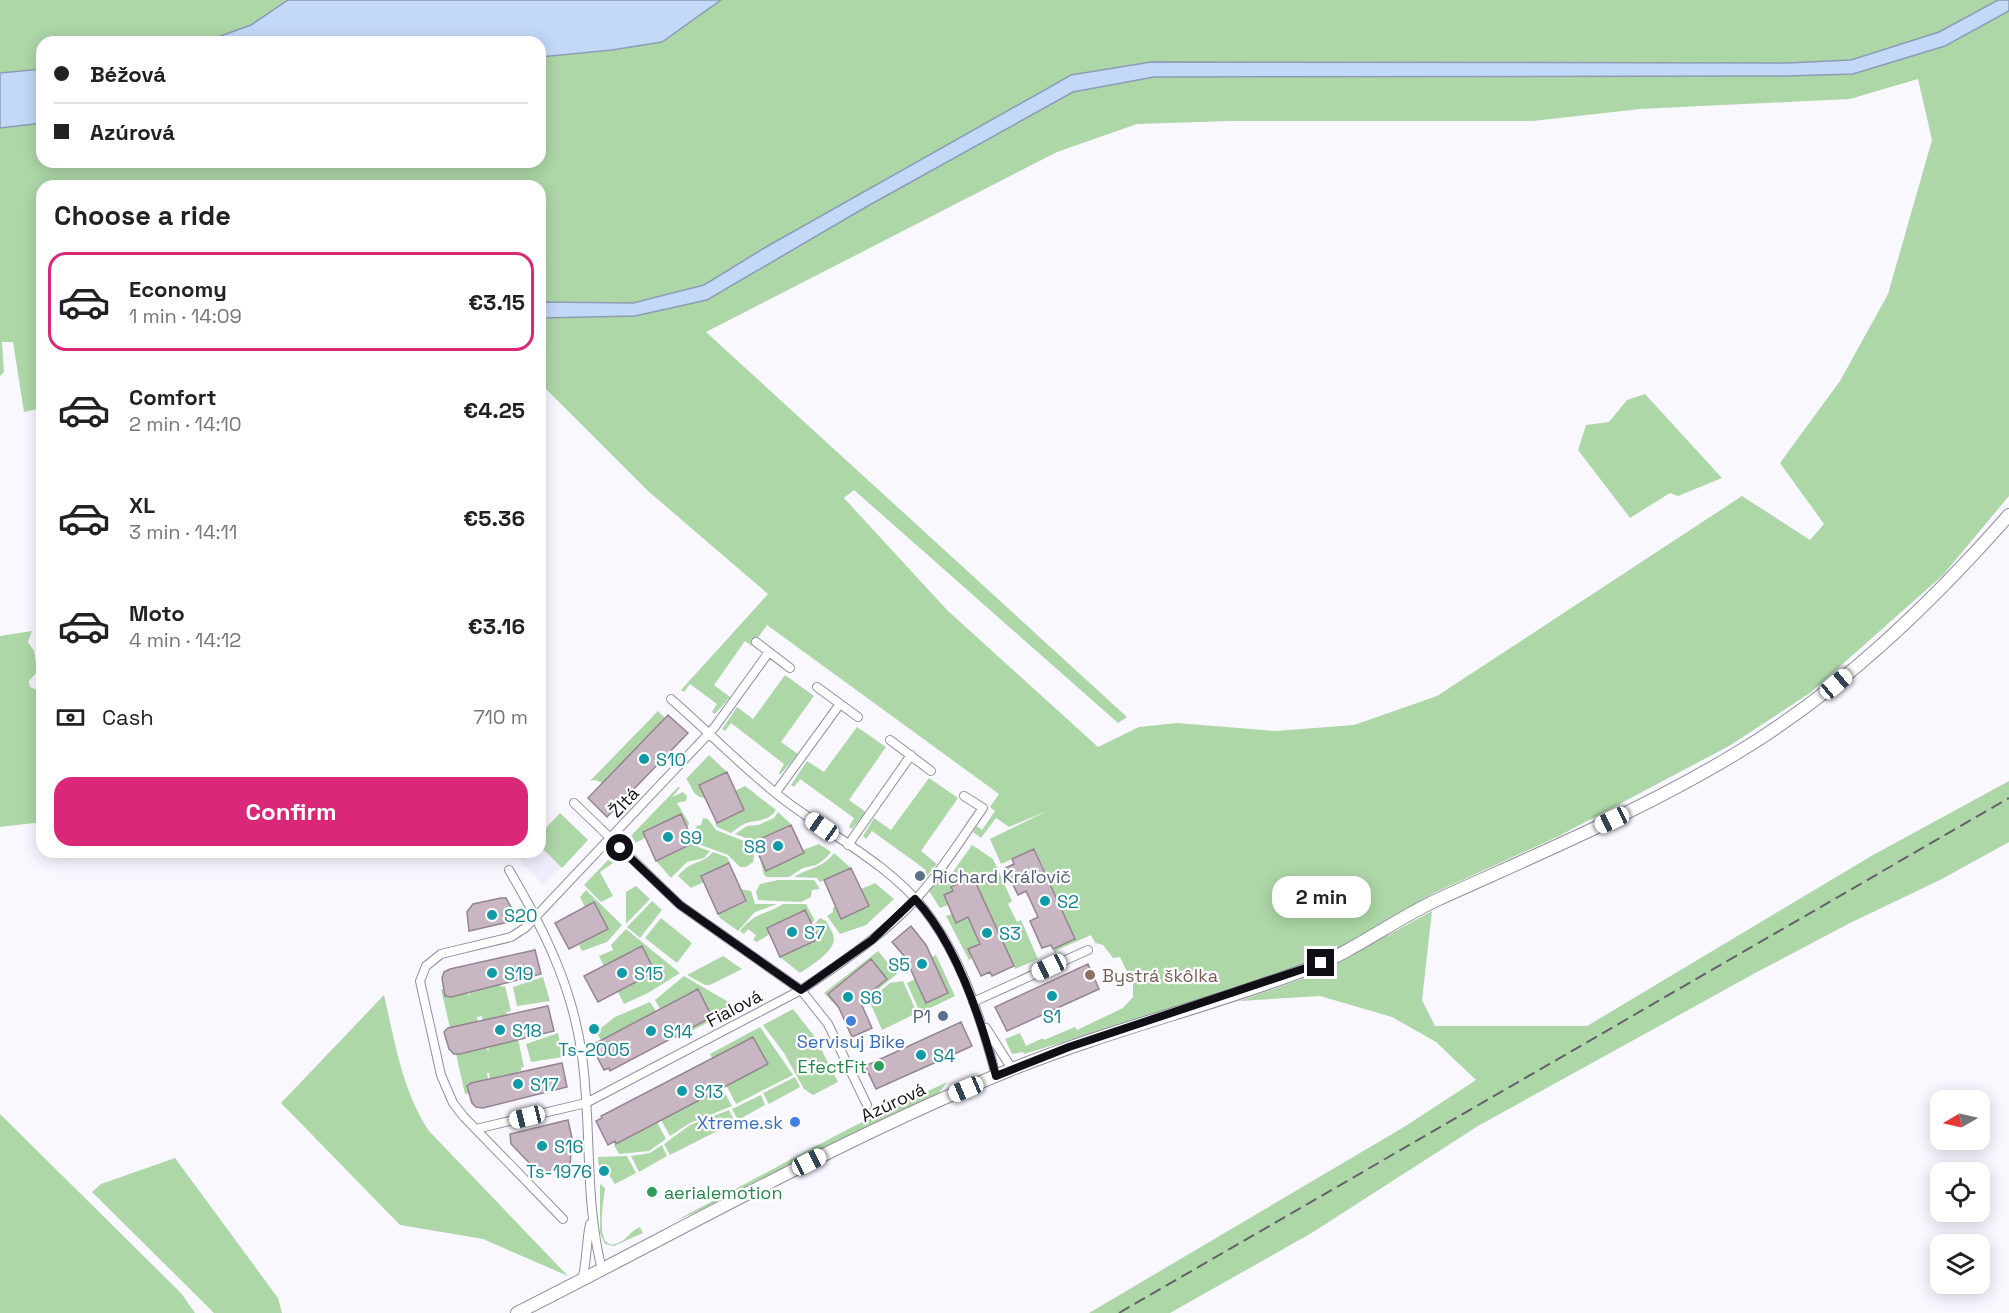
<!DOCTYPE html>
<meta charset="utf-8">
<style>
body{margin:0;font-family:"Space Grotesk",sans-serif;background:#f2f2f2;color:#222;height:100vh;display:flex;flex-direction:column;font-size:22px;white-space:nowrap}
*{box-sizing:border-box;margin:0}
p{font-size:20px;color:#767676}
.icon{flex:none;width:33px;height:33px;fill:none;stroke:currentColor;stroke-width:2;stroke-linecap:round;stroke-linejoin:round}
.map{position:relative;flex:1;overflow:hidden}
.details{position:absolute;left:36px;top:180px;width:510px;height:678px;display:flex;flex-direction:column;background:#fff;border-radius:18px;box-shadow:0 3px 15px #0003}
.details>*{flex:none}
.hud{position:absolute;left:36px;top:36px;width:510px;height:132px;border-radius:18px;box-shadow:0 3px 15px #0003;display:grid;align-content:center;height:132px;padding:0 18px;background:#fff}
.needle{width:39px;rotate:261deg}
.controls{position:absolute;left:1930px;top:1090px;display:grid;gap:12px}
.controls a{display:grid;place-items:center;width:60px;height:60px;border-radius:12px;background:#fff;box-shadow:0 3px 15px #0003;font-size:30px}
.end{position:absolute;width:27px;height:27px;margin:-14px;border:8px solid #100f15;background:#fff;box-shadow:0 0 0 3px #fff}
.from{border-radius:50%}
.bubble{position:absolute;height:42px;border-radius:18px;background:#fff;box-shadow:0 3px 15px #0003;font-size:20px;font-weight:700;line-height:42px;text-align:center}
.car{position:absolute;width:18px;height:36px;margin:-18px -9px;border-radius:8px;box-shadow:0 0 4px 2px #0007;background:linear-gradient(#fff 24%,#345 0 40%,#fff 0 76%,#345 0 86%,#fff 0)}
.hud b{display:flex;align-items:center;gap:21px;height:57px;font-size:22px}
.hud b+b{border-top:2px solid #e0e0e0}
.hud i{width:15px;height:15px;background:#222}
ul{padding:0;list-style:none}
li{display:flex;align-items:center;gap:18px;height:99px;margin:0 12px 9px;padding:0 6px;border:3px solid transparent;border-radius:18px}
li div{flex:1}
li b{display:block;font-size:22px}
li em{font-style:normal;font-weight:700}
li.on{border-color:#db2777}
li>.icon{width:54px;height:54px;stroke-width:1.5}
h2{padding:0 18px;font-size:27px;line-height:72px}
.pay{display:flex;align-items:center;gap:15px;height:66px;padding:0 18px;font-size:22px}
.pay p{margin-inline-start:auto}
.primary-button{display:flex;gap:12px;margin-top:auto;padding:12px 18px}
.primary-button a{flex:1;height:69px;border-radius:18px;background:#db2777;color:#fff;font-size:24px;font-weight:700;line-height:69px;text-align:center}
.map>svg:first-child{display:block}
.built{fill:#efecfc}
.green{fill:#aed7a8;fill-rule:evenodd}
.water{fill:#c3d9f8;stroke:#8d9cb4;stroke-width:1.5}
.building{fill:#c8b7c3;stroke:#958490;stroke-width:1.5}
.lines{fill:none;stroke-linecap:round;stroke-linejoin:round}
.minor-casing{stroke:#928ea0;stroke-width:10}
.primary-casing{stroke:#928ea0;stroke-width:14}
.minor{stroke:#fff;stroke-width:8}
.primary{stroke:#fff;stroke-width:12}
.rail{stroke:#636268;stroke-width:2;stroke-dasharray:12 6;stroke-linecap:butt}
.route{stroke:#100f15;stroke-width:8}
.culture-dot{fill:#0f9aa8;stroke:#fff;stroke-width:2}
.service-dot{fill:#5c6f8a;stroke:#fff;stroke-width:2}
.education-dot{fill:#8d6e63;stroke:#fff;stroke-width:2}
.shop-dot{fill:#3f7fe0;stroke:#fff;stroke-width:2}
.leisure-dot{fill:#2e9e5b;stroke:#fff;stroke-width:2}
.labels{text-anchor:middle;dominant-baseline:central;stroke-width:4.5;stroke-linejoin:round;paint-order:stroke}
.culture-label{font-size:18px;fill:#0d838f;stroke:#fff;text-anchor:start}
.street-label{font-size:18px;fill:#100f15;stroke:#fff}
.service-label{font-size:18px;fill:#4e5e75;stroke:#fff;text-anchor:start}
.education-label{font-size:18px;fill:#785e54;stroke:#fff;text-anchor:start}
.shop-label{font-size:18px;fill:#366cbe;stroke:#fff}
.leisure-label{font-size:18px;fill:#27864d;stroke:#fff;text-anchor:end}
</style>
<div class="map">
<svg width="2009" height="1313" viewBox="0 0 2009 1313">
<rect width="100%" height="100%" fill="#f9f7ff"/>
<!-- built -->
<path class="built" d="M560,813l28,27 -45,45 -26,-28 5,-5h18v-18z"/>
<!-- green -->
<path class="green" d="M0,0h288l-37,25 -47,17h-162v27l-42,4z
M721,0h1288v496l-66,79 -133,118 -81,53 -170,90 -125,57 -115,67 -134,45 -161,49 -1,-2 -11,2 -7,-15 15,-6 6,13 17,-8 1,2 31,-13 2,3 46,-22 10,-11v-13l-13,-27 -7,1 -10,-13 -8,-2 -4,-8 -34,15 -2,4 -2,-5 22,-11 -40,-89 -34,15 -11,-25 57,-28 -38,16 -13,-9 -15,20 -8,-6 4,-6 5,4 13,-19 -5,-4 9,-13 -232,-169 -15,21 -7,-5 -31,44 16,12 -15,17 -3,-2 5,-8 -27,-20 -6,8 -3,-2 87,-96 -120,-103 -108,-108v-197h-498v222l-18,4 -11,-70h-11l2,30 -4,4v-248l42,-5v39h498v-105l72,-7 50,-8zM1918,79l14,61 -44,154 -48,87 -60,82 44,61 -14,16 -68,-44 -305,200 -83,29 -79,6 -98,-8 -38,4 -41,20 -151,-137 -103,-112 10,-8 264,233 9,-6 -421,-385 351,-180 80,-28 94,-3h302l107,-12 210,-10z
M1645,394l77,84 -44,18 -8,-3 -40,25 -52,-68 8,-25 23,-3 18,-22z
M32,631l-4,11 6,9 3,21 -8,9 1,6 9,4 3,28v4l-5,5 1,8 4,2v84l-42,5v-191z
M785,675l29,21 -33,46 17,12 -18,21 -1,-2 5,-9 -53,-41 -6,8 -3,-2 15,-22 16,12z
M658,711l7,7 -62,65 -8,-3 -5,1z
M857,727l29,20 -37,53 17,12 -14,17 -3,-2 5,-9 -54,-39 -6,8 -3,-2 16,-24 17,11z
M709,755l18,17 -28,13 6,13c-13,-1 -12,-11 -19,-19z
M929,778l29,20 -37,53 16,13 -14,17 -3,-2 6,-9 -54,-39 -6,8 -3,-3 11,-18 17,12z
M2009,781v61l-69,38 -90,43 -93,49 -279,154 -168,108 -140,79h-81l315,-186 72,-47 -40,-38 -44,-25 -72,-21 -81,5 80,-28 113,-62 -10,89 13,26h152l286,-171z
M745,786l31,24c-9,13 -20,9 -32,14 -4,2 -9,6 -13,9l-14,-6 -2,-3 29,-14 -9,-19z
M678,787l2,1 -8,9 11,-5 4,4 -1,5 -9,2 12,20 -1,4 -7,-12 -38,17 2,6 -18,9 -4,-3z
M778,812l13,12 -38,18 3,9 -5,-11 -16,-6 12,-8 11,-1 16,-7z
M560,813l28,27 -26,28 -20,-20 -2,1v-15z
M703,818l5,1 8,11 33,13 5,13 -1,6 -7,5h-6l-12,-12 -27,-10 -5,-19 5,-1z
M693,834l5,13 12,4 -6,7 -17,4 -16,16 -15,-17 38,-17 -4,-9z
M819,844l12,8 -6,7 -9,6 -13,3 -14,9h-22l-3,-2 -4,-17 6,13 38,-18 -1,-3z
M972,845l21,14 19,42 -4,3 9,18 4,-2 17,39 -23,10 -42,-92 -22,10 2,4 -9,4 4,10 -8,3 -11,-17 15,-19 6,4z
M713,852l14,5 3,6 -29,13 3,6 -13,6 -13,-12c14,-17 22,-10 35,-24z
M834,853l17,15 -31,14 -3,-4 -23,-1c14,-9 29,-9 40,-24z
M609,859l4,4 -13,9 13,24 -12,6 -17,-17z
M778,880h36l6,9 -8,1 -1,7 -10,5 -43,-2 -2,-8 4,-8z
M875,883l19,16 -28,26 -26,9 -13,-18 6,-4v-4l2,-2 6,13 28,-13 -8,-17z
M636,886l14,13 -24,25v-32z
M740,889l11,2 4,13h22l-22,8 -17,19 -18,-13 -2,-4 28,-12z
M586,890l36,35 -15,17 -25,9 -3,-6 29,-16 -23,-22 -5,-10z
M652,901l10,9 -22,28 -13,-11z
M783,904h23l8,15v2l-3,2 -6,-13 -38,18 3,6 -13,8 -4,-2 3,-5 -8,-6 -4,5 -4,-3c14,-18 25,-16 43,-27z
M952,914l5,8 11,-5 12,27 -11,5 3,9 -3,2 -23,-44z
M661,918l31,25 -15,20 -32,-25z
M820,918l6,3c3,5 8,13 8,18 0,13 -25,28 -34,34l-20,-16 39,-18 -6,-13z
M626,929l54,44 -32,20 -24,11 -6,-12 37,-20 -14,-26 -37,20 -5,-10 14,-6 -2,-5z
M878,951l19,23 -31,25 -5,1 26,-21 -58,15 5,10 -10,-11z
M936,955l19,41 -35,17 -13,-30 8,-4 11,24 22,-10 -16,-36z
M723,956l19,13 -32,16h-5l-18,-10z
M684,976l53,31 -61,32 -1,-2 37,-20 -14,-28 -38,20 -5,-9z
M543,977l7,24 -33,5 -4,-19z
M903,981l14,32 -35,17 -13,-30 21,-17z
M500,984l1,3 4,-1 6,25 -5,1 1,3 -24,6 -1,-5 -5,1 1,5 -28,6 -9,-39 27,3 1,5 1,-5z
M384,995c11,47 18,95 45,136l139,145 -85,-37 -83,-14 -119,-122z
M650,1002l6,9 -55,29 -5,-8 19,-15z
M793,1009l22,28 23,45 -25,13 -9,-6 -20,-36 -21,-28z
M760,1027l33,48 -57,29 -10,-19 41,-21 -14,-27 -41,21 -2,-4z
M558,1033l5,24 -32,5 -5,-18z
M518,1039l6,28 -3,1v3l-31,8 -1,-6h-2l1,6 -17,4 -4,3 2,7 -4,1 -9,-40 31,-7 1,5 1,-6z
M795,1077l5,10 -31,17 -6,-11z
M947,1082l-8,11 -225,112 -39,16 179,-95z
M722,1088l10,18 -42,17 -20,13 -9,-16z
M761,1095l4,10 -27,15 -6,-11z
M729,1110l6,12 -65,33 -6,-11 26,-19z
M0,1114l181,179 14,20h-195z
M657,1122l9,17 -17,12 -30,3 -5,-9z
M662,1145l5,11 -28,16 -8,-16 19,-3z
M627,1156l9,17 -21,11 -6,-9v-8l-10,1 -1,-11z
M175,1158l103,140 4,15h-68l-122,-121 9,-8z
M600,1184l5,4c-1,12 -13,71 17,53 7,-4 7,-9 18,-14l3,6 -29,13 -9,-2 -5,-11z"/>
<!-- water -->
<path class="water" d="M288,0h433l-59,42 -50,8 -72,7v-15h-336l47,-17z
M1998,0h11v11l-64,35 -92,28 -65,2 -634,1 -81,15 -207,115 -159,93 -72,16 -95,2v-16l93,1 71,-18 62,-38 305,-172 80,-13 636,1 64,-3 88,-28z
M42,69v54l-42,5v-55z"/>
<!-- building -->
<path class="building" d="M668,715l20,18 -81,84 -19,-19z
M727,772l17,38 -27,13 -18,-38z
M681,814l13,29 -38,18 -13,-29z
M791,825l13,28 -38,18 -13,-29z
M1034,849l41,90 -22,10 -2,-4 -9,3 -12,-27 8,-4 -12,-26 -8,4 -13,-27 9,-4 -2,-5z
M729,863l17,38 -28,13 -17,-38z
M851,868l18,38 -28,13 -17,-39z
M973,877l41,89 -22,10 -2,-4 -9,4 -13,-27 12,-5 -12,-27 -12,6 -12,-28 9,-4 -2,-4z
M501,898h5l12,22 -49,11 -2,-19 6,-8z
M594,902l14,27 -39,20 -14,-26z
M805,910l14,29 -39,18 -13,-29z
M911,926l15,19 22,48 -22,10 -21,-46 -13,-15z
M642,946l13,26 -57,30 -14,-26z
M535,950l6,24 -90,23 -6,-1 -3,-18 2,-6 6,-3z
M871,959l16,20 -27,22 12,27 -20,9 -13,-29 -11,-14z
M1088,964l11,25 -92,42 -12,-24z
M698,989l14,28 -102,54 -1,-3 -5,2 -12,-23 4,-2v-2z
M548,1006l6,25 -94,23h-6l-5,-5 -5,-17 4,-4z
M961,1022l11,24 -96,43 -11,-23z
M753,1037l15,27 -152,80 -1,-3 -7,4 -12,-24 6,-3 -1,-2z
M562,1063l5,24 -84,21 -7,-1 -4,-4 -5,-17 4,-3z
M568,1120l4,18 -2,28 -31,7 -28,-29 -1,-10z"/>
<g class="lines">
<defs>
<path id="minor" d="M756,642l34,26
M817,687l41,30
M671,699c39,34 75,72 116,103 43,32 105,65 137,107 37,47 57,109 72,167
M890,740l41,31
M776,792l64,-88
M574,803l106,102 121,85 27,34 39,81
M848,845l63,-90
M509,870c35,59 64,118 73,186 10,71 2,143 20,214
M973,1002l115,-52
M986,1028l26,41
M476,1129l110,-26 215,-113c40,-27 91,-61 122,-99 22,-25 40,-55 60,-83l-19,-12
M563,1219l-99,-102 -11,-14 -12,-28 -21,-94 6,-15 15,-12 70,-17 14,-9 189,-200 55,-76
M582,1280c5,-18 4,-37 8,-56"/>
<path id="primary" d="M517,1313c163,-82 323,-174 493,-243 98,-40 201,-64 300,-102 46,-18 85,-49 129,-69 99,-45 199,-87 293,-143 106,-63 196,-149 277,-241"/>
</defs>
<!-- minor casing -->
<use href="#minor" class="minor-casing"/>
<!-- primary casing -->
<use href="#primary" class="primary-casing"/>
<!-- minor -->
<use href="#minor" class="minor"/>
<!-- primary -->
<use href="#primary" class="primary"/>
<!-- rail -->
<path class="rail" d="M1119,1313l890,-515"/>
</g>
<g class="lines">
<!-- route -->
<path class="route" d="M620,848l60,57 121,85 71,-50 43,-41c41,43 66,120 81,177l73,-29 252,-84"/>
</g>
<!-- markers -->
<g class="culture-dot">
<circle cx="644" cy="759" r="6"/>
<circle cx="668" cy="837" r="6"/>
<circle cx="778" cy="846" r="6"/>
<circle cx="1045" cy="901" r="6"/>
<circle cx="492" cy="915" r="6"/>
<circle cx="792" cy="932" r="6"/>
<circle cx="987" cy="933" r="6"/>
<circle cx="922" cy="964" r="6"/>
<circle cx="492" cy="973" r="6"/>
<circle cx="622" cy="973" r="6"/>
<circle cx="1052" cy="996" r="6"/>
<circle cx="848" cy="997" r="6"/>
<circle cx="594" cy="1029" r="6"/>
<circle cx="500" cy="1030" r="6"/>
<circle cx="651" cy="1031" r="6"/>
<circle cx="921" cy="1055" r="6"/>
<circle cx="518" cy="1084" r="6"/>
<circle cx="682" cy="1091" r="6"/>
<circle cx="542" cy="1146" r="6"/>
<circle cx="604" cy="1171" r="6"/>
</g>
<g class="service-dot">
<circle cx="920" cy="876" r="6"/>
<circle cx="943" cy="1016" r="6"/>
</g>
<circle class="education-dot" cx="1090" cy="975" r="6"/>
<g class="shop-dot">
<circle cx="851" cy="1021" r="6"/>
<circle cx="795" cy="1122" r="6"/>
</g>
<g class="leisure-dot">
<circle cx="879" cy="1066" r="6"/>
<circle cx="652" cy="1192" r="6"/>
</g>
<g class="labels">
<!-- culture labels -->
<g class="culture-label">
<text x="656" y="759">S10</text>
<text x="680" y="837">S9</text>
<text x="766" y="846" text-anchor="end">S8</text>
<text x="1057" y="901">S2</text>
<text x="504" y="915">S20</text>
<text x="804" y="932">S7</text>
<text x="999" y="933">S3</text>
<text x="910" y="964" text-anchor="end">S5</text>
<text x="504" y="973">S19</text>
<text x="634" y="973">S15</text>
<text x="860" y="997">S6</text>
<text x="1052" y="1016" text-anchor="middle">S1</text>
<text x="512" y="1030">S18</text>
<text x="663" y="1031">S14</text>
<text x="594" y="1049" text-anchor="middle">Ts-2005</text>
<text x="933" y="1055">S4</text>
<text x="530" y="1084">S17</text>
<text x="694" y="1091">S13</text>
<text x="554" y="1146">S16</text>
<text x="592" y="1171" text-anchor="end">Ts-1976</text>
</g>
<!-- street labels -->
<g class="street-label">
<text transform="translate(624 802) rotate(-47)">Žltá</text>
<text transform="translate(734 1008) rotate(-28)">Fialová</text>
<text transform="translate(893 1102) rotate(-25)">Azúrová</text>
</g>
<!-- service labels -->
<g class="service-label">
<text x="932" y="876">Richard Kráľovič</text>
<text x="931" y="1016" text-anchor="end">P1</text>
</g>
<!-- education labels -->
<g class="education-label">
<text x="1102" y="975">Bystrá škôlka</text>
</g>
<!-- shop labels -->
<g class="shop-label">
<text x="851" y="1041">Servisuj Bike</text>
<text x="783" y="1122" text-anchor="end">Xtreme.sk</text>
</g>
<!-- leisure labels -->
<g class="leisure-label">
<text x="867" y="1066">EfectFit</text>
<text x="664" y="1192" text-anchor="start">aerialemotion</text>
</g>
</g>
</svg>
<div class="controls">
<a><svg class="needle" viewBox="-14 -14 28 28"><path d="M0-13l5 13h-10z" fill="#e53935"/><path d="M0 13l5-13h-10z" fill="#767676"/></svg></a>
<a><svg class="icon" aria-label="locate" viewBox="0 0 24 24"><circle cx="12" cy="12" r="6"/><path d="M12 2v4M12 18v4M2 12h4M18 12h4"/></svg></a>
<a><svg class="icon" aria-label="layers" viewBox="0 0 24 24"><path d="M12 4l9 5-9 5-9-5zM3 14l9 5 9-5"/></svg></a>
</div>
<i class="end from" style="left:620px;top:848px"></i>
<i class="end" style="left:1321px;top:963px"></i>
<div class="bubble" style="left:1272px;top:876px;width:99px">2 min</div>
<i class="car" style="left:1836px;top:684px;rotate:50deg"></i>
<i class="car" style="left:1612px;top:820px;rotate:245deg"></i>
<i class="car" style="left:822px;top:827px;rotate:305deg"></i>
<i class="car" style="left:1049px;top:967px;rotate:245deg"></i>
<i class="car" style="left:966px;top:1089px;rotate:247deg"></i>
<i class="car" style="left:527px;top:1117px;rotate:256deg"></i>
<i class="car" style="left:809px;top:1162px;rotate:63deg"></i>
<div class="hud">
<b><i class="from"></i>Béžová</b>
<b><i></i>Azúrová</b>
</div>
<section class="details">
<h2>Choose a ride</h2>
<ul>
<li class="on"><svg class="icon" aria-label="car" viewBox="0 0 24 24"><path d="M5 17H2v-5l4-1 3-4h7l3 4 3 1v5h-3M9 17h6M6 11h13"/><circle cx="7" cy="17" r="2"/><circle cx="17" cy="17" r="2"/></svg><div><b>Economy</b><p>1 min · 14:09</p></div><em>€3.15</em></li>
<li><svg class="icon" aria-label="car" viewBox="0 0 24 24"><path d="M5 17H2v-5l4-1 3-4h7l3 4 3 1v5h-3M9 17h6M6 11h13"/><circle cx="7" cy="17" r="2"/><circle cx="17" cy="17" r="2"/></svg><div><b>Comfort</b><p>2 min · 14:10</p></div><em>€4.25</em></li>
<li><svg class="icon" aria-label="car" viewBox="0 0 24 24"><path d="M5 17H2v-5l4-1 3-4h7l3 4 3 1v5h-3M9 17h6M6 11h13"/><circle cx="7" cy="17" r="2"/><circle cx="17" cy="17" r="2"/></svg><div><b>XL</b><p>3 min · 14:11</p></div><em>€5.36</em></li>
<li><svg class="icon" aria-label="car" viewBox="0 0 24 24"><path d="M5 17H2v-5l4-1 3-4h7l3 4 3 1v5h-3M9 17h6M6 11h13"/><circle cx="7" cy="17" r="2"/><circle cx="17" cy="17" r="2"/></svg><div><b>Moto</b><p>4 min · 14:12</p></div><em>€3.16</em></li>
</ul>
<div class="pay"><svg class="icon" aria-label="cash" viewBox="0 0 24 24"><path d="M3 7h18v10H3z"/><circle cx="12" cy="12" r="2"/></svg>Cash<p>710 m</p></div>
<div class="primary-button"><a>Confirm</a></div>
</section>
</div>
